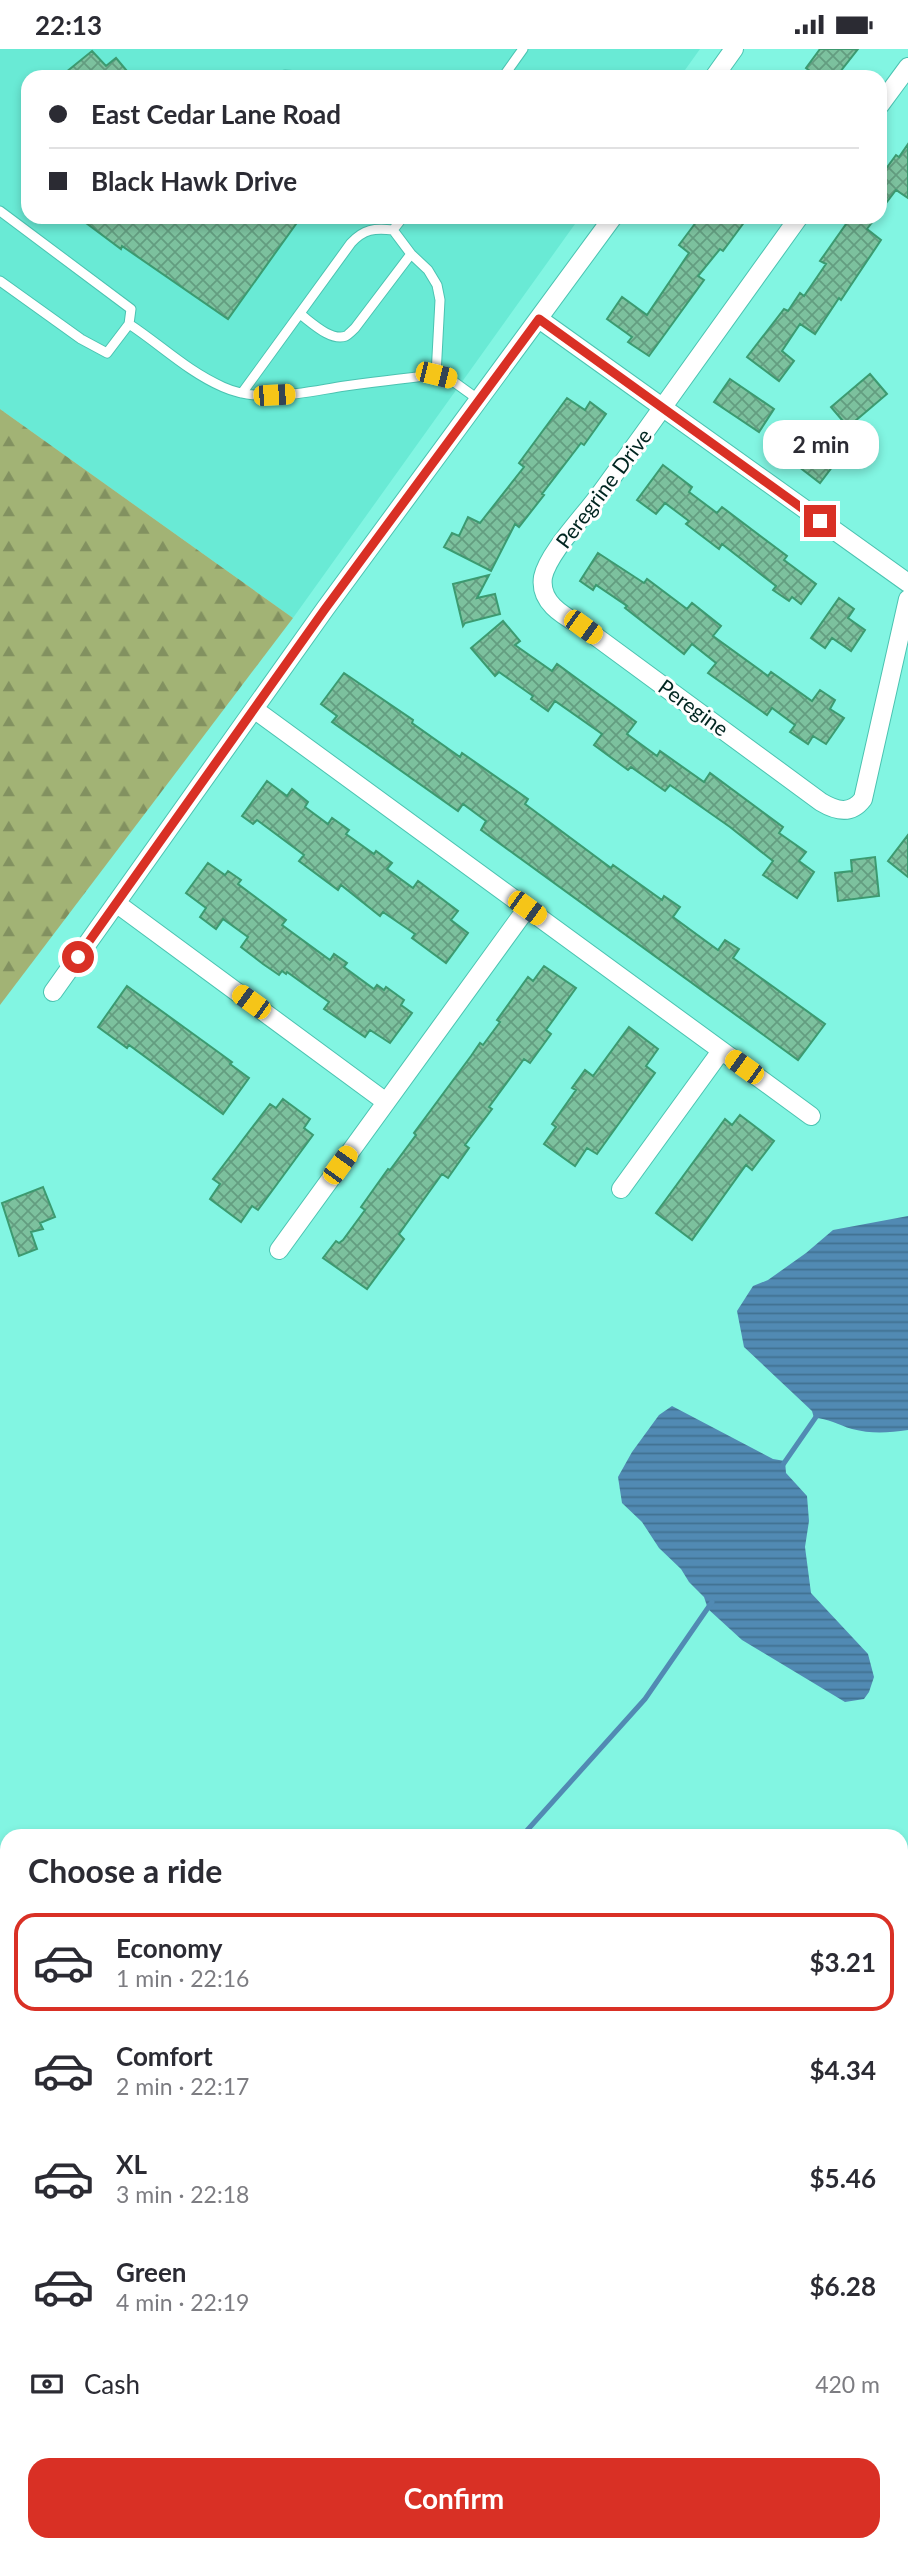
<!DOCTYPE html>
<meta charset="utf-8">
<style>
body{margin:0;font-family:Lato,sans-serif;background:#f2f2f3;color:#2b2b33;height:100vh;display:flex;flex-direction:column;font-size:26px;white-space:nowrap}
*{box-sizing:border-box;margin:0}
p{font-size:23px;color:#7c7c81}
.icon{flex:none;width:38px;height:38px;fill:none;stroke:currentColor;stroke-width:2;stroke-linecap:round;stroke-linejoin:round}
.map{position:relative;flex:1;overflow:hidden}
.drawer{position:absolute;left:0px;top:1780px;width:908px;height:723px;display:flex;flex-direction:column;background:#fff;border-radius:21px 21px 0 0;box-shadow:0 4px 10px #0003}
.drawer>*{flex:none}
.top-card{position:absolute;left:21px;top:21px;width:866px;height:154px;border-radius:21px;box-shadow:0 4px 10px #0003;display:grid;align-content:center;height:154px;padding:0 28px;background:#fff}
.end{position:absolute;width:32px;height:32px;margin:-16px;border:9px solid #d93025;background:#fff;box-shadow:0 0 0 4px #fff}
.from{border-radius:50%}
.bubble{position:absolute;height:49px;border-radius:21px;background:#fff;box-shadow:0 4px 10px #0003;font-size:23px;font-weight:700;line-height:49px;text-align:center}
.car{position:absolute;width:21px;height:42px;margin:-21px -10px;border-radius:9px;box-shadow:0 0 5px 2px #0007;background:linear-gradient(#f5c518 24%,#345 0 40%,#f5c518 0 76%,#345 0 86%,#f5c518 0)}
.top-card b{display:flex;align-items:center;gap:24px;height:66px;font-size:26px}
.top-card b+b{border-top:2px solid #e1e1e2}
.top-card i{width:18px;height:18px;background:#2b2b33}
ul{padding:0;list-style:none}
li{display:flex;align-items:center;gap:21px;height:98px;margin:0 14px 10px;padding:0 14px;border:4px solid transparent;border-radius:21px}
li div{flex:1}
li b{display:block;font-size:26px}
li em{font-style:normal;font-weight:700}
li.on{border-color:#d93025}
li>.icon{width:63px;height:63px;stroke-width:1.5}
h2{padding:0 28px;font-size:32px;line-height:84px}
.pay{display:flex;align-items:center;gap:18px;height:77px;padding:0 28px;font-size:26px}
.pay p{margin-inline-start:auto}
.primary-button{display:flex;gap:14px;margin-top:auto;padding:14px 28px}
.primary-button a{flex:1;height:80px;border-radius:21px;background:#d93025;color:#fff;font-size:28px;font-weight:700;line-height:80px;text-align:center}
.status{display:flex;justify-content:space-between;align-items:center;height:49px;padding:0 35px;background:#fff;direction:ltr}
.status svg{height:19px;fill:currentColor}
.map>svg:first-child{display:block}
.built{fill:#69ead5}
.forest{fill:url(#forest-firs)}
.water{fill:url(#water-rules)}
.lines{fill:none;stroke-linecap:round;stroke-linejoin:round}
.stream{stroke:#518ab3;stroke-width:5}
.building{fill:url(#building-cross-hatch);stroke:#3c9a70;stroke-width:2}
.lane-casing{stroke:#4bc3b1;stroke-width:11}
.street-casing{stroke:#4bc3b1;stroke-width:20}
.lane{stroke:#fff;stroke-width:9}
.street{stroke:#fff;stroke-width:18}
.route{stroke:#d93025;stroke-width:9}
.labels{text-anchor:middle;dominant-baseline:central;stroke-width:6;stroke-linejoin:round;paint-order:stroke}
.street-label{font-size:21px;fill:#002520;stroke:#fefefe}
</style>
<div class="status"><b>22:13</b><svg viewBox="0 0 49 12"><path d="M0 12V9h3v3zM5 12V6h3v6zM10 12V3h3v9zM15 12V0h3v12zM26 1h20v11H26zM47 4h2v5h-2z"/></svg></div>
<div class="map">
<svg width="908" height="2502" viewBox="0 0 908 2502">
<defs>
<pattern id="forest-firs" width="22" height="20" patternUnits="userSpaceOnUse" patternTransform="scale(1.75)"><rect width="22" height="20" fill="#a2b375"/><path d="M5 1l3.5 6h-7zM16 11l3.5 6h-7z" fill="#829160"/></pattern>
<pattern id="water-rules" width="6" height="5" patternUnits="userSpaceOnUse" patternTransform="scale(1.75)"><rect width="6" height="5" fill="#518ab3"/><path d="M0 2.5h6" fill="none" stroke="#417191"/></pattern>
<pattern id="building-cross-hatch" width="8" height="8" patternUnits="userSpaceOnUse" patternTransform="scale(1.75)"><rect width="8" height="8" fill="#7cc19e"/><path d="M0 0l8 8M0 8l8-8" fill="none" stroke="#639d80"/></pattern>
</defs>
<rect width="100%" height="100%" fill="#82f5e2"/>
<!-- built -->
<path class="built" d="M0,0h700l-20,28h-652v140h552l-287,401 -293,-209z"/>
<!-- forest -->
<path class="forest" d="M0,360l293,209 -293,387z"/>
<!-- water -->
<path class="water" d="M908,1167v214c-20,3 -37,4 -56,-1 -14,-4 -24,-11 -38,-11l-2,-7 -68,-64 -7,-36 16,-25 15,-6 38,-27 27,-23z
M672,1357l101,53 12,2 1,12 21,23 2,25 -4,26 6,46 57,61 6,23 -5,15 -5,7 -19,3 -103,-62 -34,-31 -4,-12 -15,-15 -8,-13 -22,-21 -17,-26 -20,-19 -4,-26 14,-25 27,-37z"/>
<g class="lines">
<!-- stream -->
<path class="stream" d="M782,1417l36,-52
M522,1787l123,-137 67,-97
M0,1973l7,7
M568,2496l6,6"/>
</g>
<!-- building -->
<path class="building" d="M820,0h38l-22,28h-18l-12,-9z
M92,2l14,15 10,-8 16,19h-72z
M908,95v54l-12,-8 -16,21v-34l16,-22 3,2z
M78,168h223l-73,102 -106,-73 -1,3z
M700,168h48l-25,34 -3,-2 -22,27 6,4 -55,76 -21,-14 4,-5 -25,-18 15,-22 25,18 42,-62 -10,-8z
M851,168h25l-9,12 14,11 -40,60 -2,-2 -24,36 -15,-10 -18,27 12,10 -15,20 -32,-24 37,-48 4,2 12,-18 4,3 22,-32 -6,-3z
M870,325l17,20 -39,33 -17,-20z
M730,330l44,30 -15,23 -45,-30z
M567,349l18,12 5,-8 16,12 -22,31 -3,-2 -39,51 2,1 -25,32 -4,-3 -24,47 -47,-24 8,-14 7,3 9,-19 12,6 44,-56 -5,-4z
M819,381l26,20 -25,33 -26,-20z
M663,416l29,22 -3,5 28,21 5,-6 65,49 -3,4 32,24 -15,20 -9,-7 -3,4 -16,-11 3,-4 -54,-42 -3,5 -33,-25 3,-3 -24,-18 -9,11 -19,-14z
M598,504l46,30 3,-4 40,30 5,-6 29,23 -8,10 55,40 3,-4 41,29 8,-11 15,10 -5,9 14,9 -18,26 -13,-8 -5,8 -18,-12 5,-7 -23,-17 -5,7 -59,-42 8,-10 -24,-19 -8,10 -59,-46 2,-2 -31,-21 -3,5 -13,-9z
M489,526l-12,23 18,-4 5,20 -35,9 -2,3 -10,-42z
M839,549l15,11 -6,9 17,12 -14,21 -19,-13 -7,10 -14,-10z
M503,572l17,20 -5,4 37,26 5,-7 79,58 -9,12 30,22 3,-5 44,31 6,-9 73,54 -4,6 27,19 -7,9 15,11 -17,26 -34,-23 10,-14 -43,-34 -60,-42 -5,6 -34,-24 -3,3 -34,-25 8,-11 -47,-33 -7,10 -17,-12 2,-3 -34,-24 -4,4 -24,-28z
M344,624l69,47 -1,3 48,34 2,-4 66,46 -3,5 86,64 2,-3 49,35 2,-4 16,11 -7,10 45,33 7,-10 14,9 -6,9 92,66 -27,36 -317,-230 5,-9 -23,-17 -5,7 -126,-89 5,-6 -16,-12z
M267,732l20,15 5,-7 16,13 -3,5 23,17 4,-6 17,12 -3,4 28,20 2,-3 16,12 -5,6 26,19 5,-7 40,30 -7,9 17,13 -22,30 -34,-25 3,-4 -32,-22 -3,4 -39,-31 -3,5 -39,-29 5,-6 -47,-35 -4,4 -11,-8z
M908,786v42l-20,-16z
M875,808l4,39 -41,5 -3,-28 17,-2 -1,-11z
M208,814l17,12 3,-4 13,9 -3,4 48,36 -4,5 48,35 4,-6 13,9 -3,4 30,22 3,-4 7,5 2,-3 18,13 -3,5 11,8 -22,30 -20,-13 -5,7 -41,-28 5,-7 -42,-30 -1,2 -4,-3 -3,4 -16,-11 -22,-17 7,-10 -25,-18 -7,10 -16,-12 6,-9 -20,-15z
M544,917l32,22 -30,42 5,4 -21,29 -6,-4 -35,48 3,2 -27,36 4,3 -21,30 -6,-4 -43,60 5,5 -37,50 -44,-31 13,-17 3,2 4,-3 22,-30 -4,-3 27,-38 2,1 26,-35 -2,-2 57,-77 9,-13 3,2 17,-23 -3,-2 31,-43 5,4z
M127,937l105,76 -2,2 19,14 -26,36 -94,-69 -2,3 -29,-21z
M629,978l29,22 -12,17 9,7 -58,81 -10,-6 -12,18 -31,-22 12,-17 -4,-3 24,-34 -4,-2 13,-18 8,6z
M283,1050l27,20 -6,9 9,7 -55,75 -6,-4 -11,16 -31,-23 10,-15 -7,-5 57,-75 6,4z
M740,1066l34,26 -22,29 -6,-5 -54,75 -36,-27 69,-94 7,6z
M43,1138l12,30 -15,6 3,6 -12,3 6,17 -18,7 -17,-53z"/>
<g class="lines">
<defs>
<path id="lane" d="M285,26l27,2
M503,28l20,-28
M0,162l131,98 -2,15 -22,29 -26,-14 -81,-58
M393,181l10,-13
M300,265c11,8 31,28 46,22 1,0 8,-7 9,-8l56,-74
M129,275c32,21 58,47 94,63 38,17 82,5 122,-1 30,-4 60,-8 91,-11l14,4 29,21
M242,344l109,-150c13,-14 23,-15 42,-13l18,24 17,16 9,15 3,15 -4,75
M0,2165l7,4
M470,2496l6,6"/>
<path id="street" d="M714,28l20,-28
M880,56l28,-38
M799,168c-66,92 -132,185 -199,277 -15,21 -52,59 -57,83 -4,26 21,39 40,50l238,175c15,9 30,13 42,-3l45,-200
M539,270l369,264
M254,660l557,407
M116,854l270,199
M53,943l272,-383 288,-392
M621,1140l100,-138
M279,1201l248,-342"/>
</defs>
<!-- lane casing -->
<use href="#lane" class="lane-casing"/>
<!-- street casing -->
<use href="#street" class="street-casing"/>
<!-- lane -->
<use href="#lane" class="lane"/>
<!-- street -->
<use href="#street" class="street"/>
</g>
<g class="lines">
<!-- route -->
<path class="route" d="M78,908l247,-348 214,-290 281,202"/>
</g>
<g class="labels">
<!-- street labels -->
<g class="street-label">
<text transform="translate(603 439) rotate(-53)">Peregrine Drive</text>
<text transform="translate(694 658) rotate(36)">Peregine</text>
</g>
</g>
</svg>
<i class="end from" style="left:78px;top:908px"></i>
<i class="end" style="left:820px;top:472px"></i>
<div class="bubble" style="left:763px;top:371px;width:116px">2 min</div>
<i class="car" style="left:436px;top:326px;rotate:104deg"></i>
<i class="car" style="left:274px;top:346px;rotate:87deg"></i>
<i class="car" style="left:583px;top:578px;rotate:126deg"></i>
<i class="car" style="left:527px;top:859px;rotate:126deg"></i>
<i class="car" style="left:251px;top:953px;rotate:306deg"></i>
<i class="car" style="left:744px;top:1018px;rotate:306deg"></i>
<i class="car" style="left:340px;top:1116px;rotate:36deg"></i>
<div class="top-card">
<b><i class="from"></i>East Cedar Lane Road</b>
<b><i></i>Black Hawk Drive</b>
</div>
<section class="drawer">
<h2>Choose a ride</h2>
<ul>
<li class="on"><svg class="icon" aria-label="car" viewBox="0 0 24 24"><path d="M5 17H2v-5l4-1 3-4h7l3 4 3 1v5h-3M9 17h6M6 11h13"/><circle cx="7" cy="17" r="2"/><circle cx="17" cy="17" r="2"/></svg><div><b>Economy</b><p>1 min · 22:16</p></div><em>$3.21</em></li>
<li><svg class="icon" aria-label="car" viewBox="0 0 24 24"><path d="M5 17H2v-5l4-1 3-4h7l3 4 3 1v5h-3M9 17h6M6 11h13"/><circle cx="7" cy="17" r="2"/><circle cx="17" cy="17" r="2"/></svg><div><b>Comfort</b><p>2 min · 22:17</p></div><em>$4.34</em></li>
<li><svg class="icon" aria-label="car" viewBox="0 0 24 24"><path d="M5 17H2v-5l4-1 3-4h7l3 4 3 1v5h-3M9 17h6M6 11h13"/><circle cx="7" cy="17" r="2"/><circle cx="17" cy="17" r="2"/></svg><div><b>XL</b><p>3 min · 22:18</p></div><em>$5.46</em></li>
<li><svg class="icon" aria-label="car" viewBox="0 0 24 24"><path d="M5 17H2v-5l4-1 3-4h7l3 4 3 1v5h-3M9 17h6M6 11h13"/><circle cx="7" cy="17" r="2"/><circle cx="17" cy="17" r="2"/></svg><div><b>Green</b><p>4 min · 22:19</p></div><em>$6.28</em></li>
</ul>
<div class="pay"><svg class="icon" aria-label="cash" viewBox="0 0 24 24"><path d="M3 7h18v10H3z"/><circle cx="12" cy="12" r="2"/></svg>Cash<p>420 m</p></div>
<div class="primary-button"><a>Confirm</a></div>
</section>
</div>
